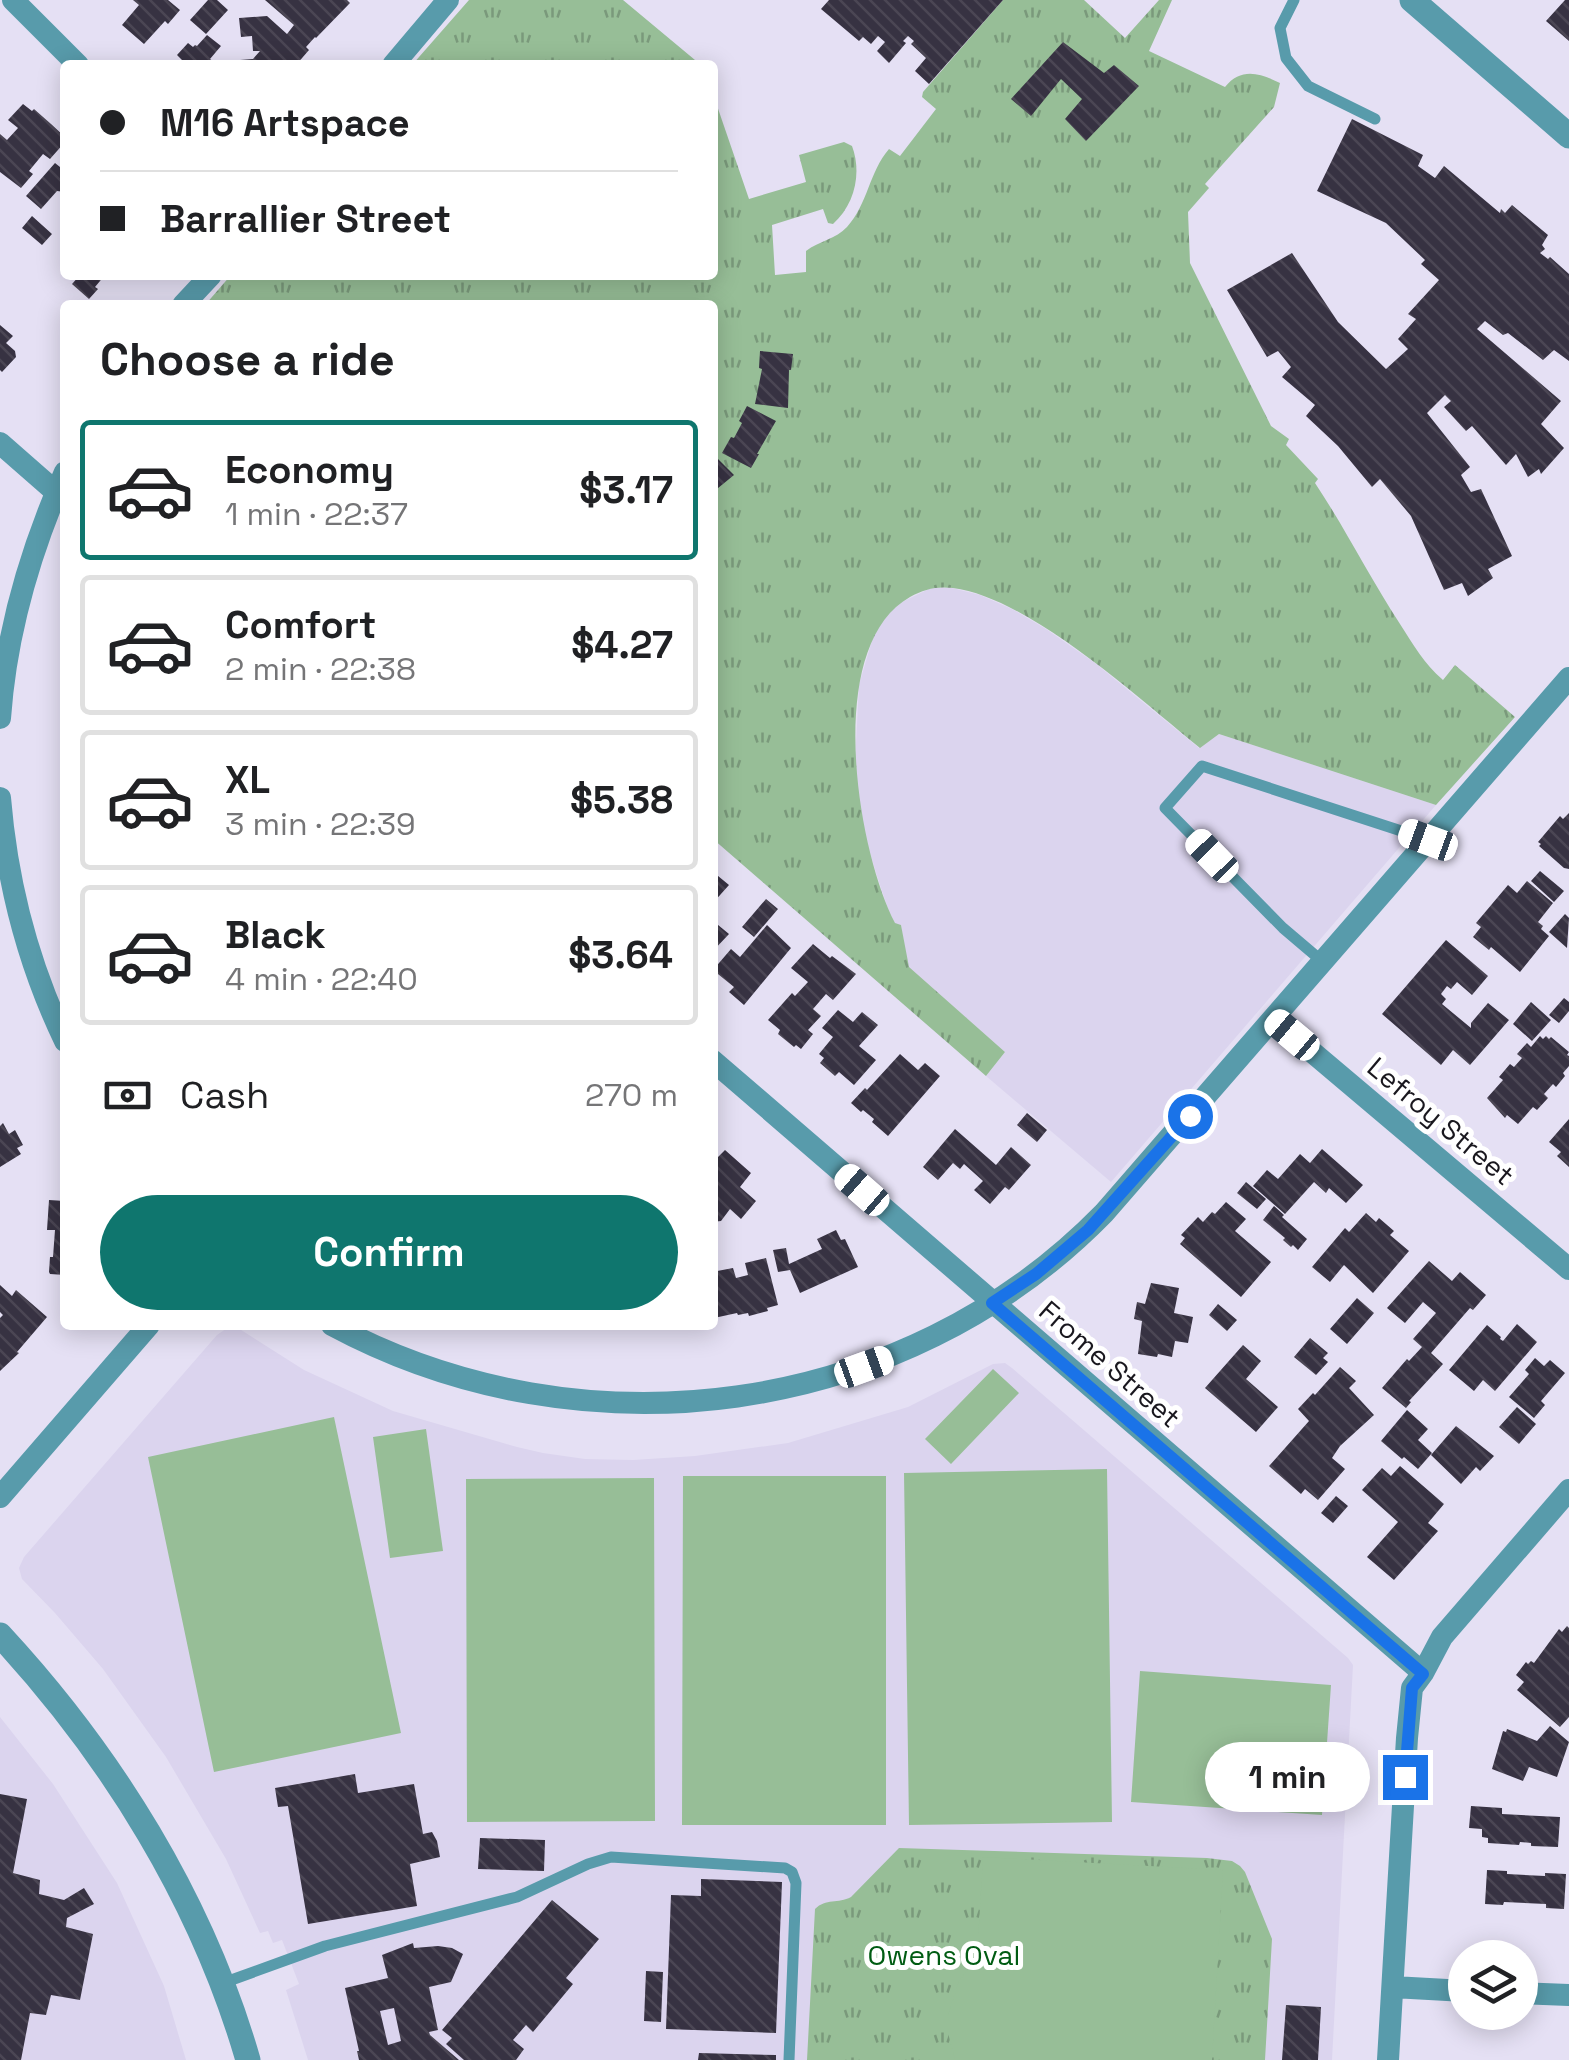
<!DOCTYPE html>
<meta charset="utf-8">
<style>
body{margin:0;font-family:"Space Grotesk",sans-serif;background:#f2f2f2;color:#202124;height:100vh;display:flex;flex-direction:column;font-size:38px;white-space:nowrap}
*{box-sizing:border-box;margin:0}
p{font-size:32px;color:#757577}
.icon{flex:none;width:55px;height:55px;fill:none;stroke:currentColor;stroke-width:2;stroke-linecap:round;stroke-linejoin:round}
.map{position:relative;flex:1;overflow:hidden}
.details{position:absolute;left:60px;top:300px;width:658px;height:1030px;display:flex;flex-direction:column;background:#fff;border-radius:10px;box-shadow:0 5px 25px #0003}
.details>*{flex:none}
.banner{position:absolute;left:60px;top:60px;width:658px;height:220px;border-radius:10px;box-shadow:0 5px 25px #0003;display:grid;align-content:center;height:220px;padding:0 40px;background:#fff}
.controls{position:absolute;left:1448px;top:1940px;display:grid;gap:20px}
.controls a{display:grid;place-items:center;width:90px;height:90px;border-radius:50%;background:#fff;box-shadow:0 5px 25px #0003;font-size:50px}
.end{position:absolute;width:45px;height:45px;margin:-22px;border:12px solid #1a73e8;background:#fff;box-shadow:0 0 0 5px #fff}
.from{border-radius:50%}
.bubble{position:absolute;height:70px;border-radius:35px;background:#fff;box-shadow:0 5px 25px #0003;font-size:32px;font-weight:700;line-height:70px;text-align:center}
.car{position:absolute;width:30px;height:60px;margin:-30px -15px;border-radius:12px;box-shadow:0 0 8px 2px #0007;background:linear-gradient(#fff 24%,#345 0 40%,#fff 0 76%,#345 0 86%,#fff 0)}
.banner b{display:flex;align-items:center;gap:35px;height:95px;font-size:38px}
.banner b+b{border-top:2px solid #e0e0e0}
.banner i{width:25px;height:25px;background:#202124}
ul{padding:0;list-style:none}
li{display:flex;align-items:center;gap:30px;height:140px;margin:0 20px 15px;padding:0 20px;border:5px solid #e0e0e0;border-radius:10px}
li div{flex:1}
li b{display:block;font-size:38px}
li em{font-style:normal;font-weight:700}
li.on{border-color:#0f766e}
li>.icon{width:90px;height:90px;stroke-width:1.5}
h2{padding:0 40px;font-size:45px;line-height:120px}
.pay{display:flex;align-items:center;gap:25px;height:110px;padding:0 40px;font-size:38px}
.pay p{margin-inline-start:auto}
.primary-button{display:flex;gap:20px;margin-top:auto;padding:20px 40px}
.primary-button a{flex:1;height:115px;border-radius:60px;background:#0f766e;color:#fff;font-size:40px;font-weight:700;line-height:115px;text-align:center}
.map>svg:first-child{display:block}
.built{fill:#dbd4ee}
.park{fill:url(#park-tufts)}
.pitch{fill:#97be97}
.building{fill:url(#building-back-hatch);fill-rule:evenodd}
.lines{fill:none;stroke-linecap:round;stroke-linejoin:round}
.service{stroke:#589bab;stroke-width:11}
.minor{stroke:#589bab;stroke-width:22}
.tertiary{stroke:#589bab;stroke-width:25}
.route{stroke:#1a73e8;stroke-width:12}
.labels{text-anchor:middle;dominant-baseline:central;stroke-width:10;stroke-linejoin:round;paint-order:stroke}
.street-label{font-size:28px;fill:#19171e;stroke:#fff}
.park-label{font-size:28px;fill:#015c13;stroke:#fff}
</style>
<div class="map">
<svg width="1569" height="2060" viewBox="0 0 1569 2060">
<defs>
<pattern id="park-tufts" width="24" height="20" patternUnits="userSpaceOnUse" patternTransform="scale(2.5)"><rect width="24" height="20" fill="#97be97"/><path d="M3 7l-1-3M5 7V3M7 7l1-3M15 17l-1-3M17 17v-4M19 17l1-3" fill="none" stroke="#7a997b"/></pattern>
<pattern id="building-back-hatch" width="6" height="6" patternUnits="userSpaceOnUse" patternTransform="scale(2.5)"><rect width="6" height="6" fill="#373242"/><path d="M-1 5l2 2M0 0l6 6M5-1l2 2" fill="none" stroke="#4b4654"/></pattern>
</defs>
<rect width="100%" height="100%" fill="#e5e0f4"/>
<!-- built -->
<path class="built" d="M931,588h21l28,7 32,14 34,20 49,34 104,85 20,-14 217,71 -325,377 -125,-106 19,-24 -97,-85 -7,-42 -6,-1 -5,-9 -14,-42 -11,-37 -7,-39 -3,-34 4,-78 14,-48 11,-20 18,-15z
M230,1326l8,2 66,42 89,41 124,36 26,6 42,6 48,1 62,-4 93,-13 120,-36 85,-43 12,-1 7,5 336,290 5,7 -21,395h-1024l-22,-70 13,-6 -17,-44 -9,3 -5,-12 -8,2 -34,-74 -60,-102 -63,-88 -48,-56 -33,-34 -3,-11 5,-11 193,-222z
M0,1717l53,67 64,99 47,103 22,74h-186z"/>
<!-- park -->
<path class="park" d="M469,0h154l78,65h-289z
M1003,0h81l41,38 34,-38h13l-23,51 76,36c16,-20 35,-14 55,-4l-6,24 -69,77 4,4 -21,24 2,51 81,163 18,13 -3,6 32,34 -3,4c30,45 55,95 85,141 13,20 24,40 43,56l12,-15 60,52 -79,88 -217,-71 -19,14c-61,-49 -170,-150 -247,-160 -16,-2 -29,1 -43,9 -87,49 -53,253 -15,326l6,2 8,42 96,85 -19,24 -273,-237 -1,-534h-507l26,-30h481l1,-181 36,105 57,-17 -7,-27 45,-13 8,4c10,27 3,58 -19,78l-5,-1 -5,-14 -51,16 3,50 31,-3v-21c13,-10 30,-12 41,-24 21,-23 22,-55 42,-78l11,7 36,-47 -14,-12 1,-5z
M899,1848l308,10 25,3 8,5 5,6 27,67 -7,121h-458l8,-151c11,-11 23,-5 36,-12z"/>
<!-- pitch -->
<path class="pitch" d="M993,1369l26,24 -68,71 -26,-25z
M334,1417l67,316 -187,39 -66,-315z
M426,1429l17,122 -53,7 -17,-121z
M1107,1469l5,353 -203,3 -5,-352z
M683,1476h203v349h-204z
M654,1478l1,343 -188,1 -1,-343z
M1140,1671l191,14 -9,130 -191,-13z
M983,1857l240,13 -11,190h-257l-7,-27v-18l11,-34 18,-23z"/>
<!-- building -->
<path class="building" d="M133,0h35l12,10 -12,14 -3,-3 -21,23 -22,-19 17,-20z
M208,0h9l11,10 -22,24 -16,-14z
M265,0h82l3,3 -34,35 -1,-1 -9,10 3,3 -13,15h-56v-5l13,-1 7,-8h-7l-1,-15 -11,1 -2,-19 28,-2 20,18 7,-9z
M829,0h174l-74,84 -14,-13 11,-13 -15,-14 3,-3 -6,-5 -5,5 3,2 -17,20 -12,-12 8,-9 -7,-6 -7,8 -8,-7 -4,4 -38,-32z
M1565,0h4v41l-23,-20z
M207,35l14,11 -11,13 8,6h-40l4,-5 -5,-5 11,-12 5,4 2,-2 2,1z
M1063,42l41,31 10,-8 25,21 -53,55 -21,-22 17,-20 -21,-20 -30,37 -20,-17z
M23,104l9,7 2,-2 17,15 14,13v5l-15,17 -7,-5 -14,17 4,3 -12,14 -21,-16v-38l7,6 11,-12 -10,-8z
M1352,119l71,36 -5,11 17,12 9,-12 56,47 1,-4 4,4 7,-8 36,30 -6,10 3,4 -5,4 8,6 2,-2 19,17v87l-15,-11 -11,10 -35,-27 -5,2 -18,-14 -8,8 84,72 -20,23 23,24 -23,26 -2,-5 -11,8 -12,-23 -10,11 -34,-39 -6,5 -22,-24 7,-6 -6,-6 -18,18 43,54 -9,8 10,17 10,-3 31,67 -24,13 5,9 -25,18 -6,-13 -18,7 -33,-74 -31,-37 -8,8 -34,-41 -32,-30 9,-11 -33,-28 9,-10 -13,-16 -11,6 -40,-67 65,-37 46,69 48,47 22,-20 -10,-10 18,-20 -8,-5 31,-34 -18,-16 4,-4 -39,-37 -69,-32z
M65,162v30l-8,-1 -16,18 -15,-13 29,-33 5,4z
M32,216l20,18 -10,11 -20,-17z
M80,275h25l-10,12 3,2 -9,10 -17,-15z
M0,325l13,11 -7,7 9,8 1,6 -14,15 -2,-2z
M760,351l33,3 -2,16h-2l-1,38 -33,-4 7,-35 -3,-1z
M747,406l29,15 -19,33h2l-8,14 -29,-15 9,-16 3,1 8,-15 -3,-2z
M712,453l22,22 -22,18z
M1569,813v56l-5,-1 -25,-22 2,-2 -3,-2 22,-26 3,3z
M712,871l17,14 -17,19z
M1540,871l24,20 -10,11 -23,-21z
M1527,881l26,22 -15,19 5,4 -2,3 8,7 -29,36 -29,-25 -2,3 -16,-13 8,-10 -5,-4 32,-38 9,8z
M766,899l12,10 -24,28 -12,-10z
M1565,914l4,4 -2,30 -18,-16z
M712,920l17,14 -17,18z
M767,925l24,23 -47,57 -15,-13 5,-5 -21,-17 18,-21 9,8z
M1446,940l42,36 -16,19 -15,-13 -6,7 -4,-3 -6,8 5,5 -4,5 29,24v-5l17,-20 21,17 -39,45 -17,-15 -12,15 -59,-51z
M813,944l17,14 2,-2 24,18 -23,26 -7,-6 -13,15 8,7 -13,14 5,4 -12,15 -5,-4 -2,2 -16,-13 2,-4 -12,-10 24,-27 3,3 13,-14 -17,-14z
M1564,998l5,4v9l-10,12 -10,-8z
M1531,1002l20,18 -19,21 -19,-17z
M838,1010l15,12 9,-10 16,13 -19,21 17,14 -22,25 -15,-13 -4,4 -15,-13 4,-5 -5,-4 14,-17 -11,-9z
M1540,1036l3,3 3,-3 3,3 2,-2 18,15 -2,3 2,1v10l-6,7 2,3 -9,11 -3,-3 -9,10 4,4 -11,12 -4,-3 -15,17 -11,-9 -2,3 -18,-20 16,-18 -4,-3 11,-13 4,3 8,-9 -5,-4 10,-11 4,4z
M900,1054l18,16 7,-7 15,13 -52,60 -16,-14 2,-3 -11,-9 -2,2 -10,-9 14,-15 2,2z
M1027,1113l20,17 -10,12 -20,-17z
M1569,1119v48l-12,-11 4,-4 -12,-10z
M3,1123l6,11 6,-4 8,15 -6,3 4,6 -21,13v-41z
M955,1129l41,36 15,-18 20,18 -22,25 -4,-3 -15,17 -16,-14 9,-9 -19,-17 -4,5 -7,-6 -15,17 -15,-13z
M1322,1149l41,36 -17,18 -17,-15 -3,5 -12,-11 -29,32 -32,-28 14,-16 11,9 22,-25 10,9z
M725,1150l26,23 -11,14 16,14 -15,18 -11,-10 -9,12 -9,1v-59z
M1246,1182l20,17 -9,10 -20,-16z
M49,1200l16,1v74l-15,-1 -1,-2 1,-15h3l2,-27h-8z
M1226,1202l20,17 -11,12 36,31 -30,35 -61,-53 5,-6 -4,-3 17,-18 5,5 9,-10 3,2z
M1274,1206l10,9 -2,2 25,22 -9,11 -5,-5 -2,2 -8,-7 2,-2 -22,-18z
M1366,1213l10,9 3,-4 15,13 -4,4 19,16 -36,42 -29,-28 -14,17 -18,-15 33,-39 4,4z
M836,1230l5,10 4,-1 13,28 -58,26 -10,-23 -12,2 -5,-22 13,-2 3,16 33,-15 -5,-10z
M766,1258l12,47 -11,3 1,3 -19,5 -1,-3 -10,2 -1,-2 -23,5 -2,-46 21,-4 3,10 12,-3 -3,-12z
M1429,1261l23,20 8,-9 26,23 -13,15 -3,-2 -39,45 12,11 -34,37 2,1 -5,6 -24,-20 25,-29 2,2 13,-14 -9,-8 23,-26 -13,-11 -18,21 -18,-15z
M1151,1283l28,5 -5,25 19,4 -5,26 -13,-2 -3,16 -14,-3 -1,3 -19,-3 4,-33 -8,-2 3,-17 8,2z
M0,1285l12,11 4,-6 31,27 -30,35 2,1 -19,18v-53l3,-3 -3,-3z
M1357,1298l17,15 -27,31 -17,-15z
M1218,1304l19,16 -10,11 -18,-16z
M1517,1324l20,18 -42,49 -12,-11 -9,11 -25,-21 38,-45 14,12 -1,2 3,2z
M1310,1338l18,15 -5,5 5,4 -12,13 -22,-18z
M1243,1345l18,16 -15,18 32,28 -22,25 -51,-44z
M1535,1358l9,8 6,-6 15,13 -24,28 4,4 -11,13 -25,-21 20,-23 -4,-4z
M1340,1367l16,14 -7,7 25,27 -34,31 -8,12 13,11 -27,31 -13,-11 -4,5 -32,-28 40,-45 -11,-12 15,-16 2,2z
M1517,1407l19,17 -17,20 -20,-17z
M1407,1410l21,19 -10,11 14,13 -14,16 -14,-12 -2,2 -21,-18z
M1456,1426l38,30 -14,15 -4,-4 -15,17 -30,-29z
M1400,1466l44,38 -16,19 10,8 -44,49 -27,-23 31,-35 -36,-32 20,-22 9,8z
M1336,1496l12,10 -15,17 -12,-10z
M1567,1626l2,2v89l-9,10 -43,-37 7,-8 -8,-7 10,-13 2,2 3,-3 3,2 25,-34 3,3z
M1550,1726l19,16 -12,35 -28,-10 -6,14 -31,-12 11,-38 3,1 1,-3 30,12z
M355,1774l3,19 56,-9 9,50 9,-2 5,9 3,16 -30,7 7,42 -109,18 -20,-118 -10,1 -3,-19z
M0,1794l27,5 -14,74 27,7 -1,14 25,6 20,-12 10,16 -27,14 -1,9 27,7 -13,66 -29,-5 -5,20 -16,-2 -9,47h-21z
M1471,1806l31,2v6l58,3 -2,30 -27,-1v-3l-11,-1 -1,3 -31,-2v-5l-6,-1v-8l-13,-1z
M480,1838l65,2 -1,31 -66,-2z
M1487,1870l20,1v3l38,2v-3l21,1 -2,35 -18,-1v-4l-42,-2 -1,3 -18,-1z
M701,1879l81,3 -6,151 -110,-4 5,-134 30,1z
M552,1900l47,39 -33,39 7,6 -40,48 -7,-7 -13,15 11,9 -8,11h-52l-18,-16 6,-6 -10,-8z
M413,1943l1,5 24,-2 14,2 11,6 -12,28 -22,5 9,43 -9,2 1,3 29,25h-100l-2,-9h2l-14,-63 43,-10 -6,-23zM394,2008l7,33 -13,4 -8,-34z
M646,1971l17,1 -2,50 -17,-1z
M1286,2005l35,2 -3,53h-36z
M699,2053l77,2v5h-78z"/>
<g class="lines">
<!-- service -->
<path class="service" d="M1294,0l-14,28 6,30 22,28 67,33
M1323,962l-40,-34 -118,-120 37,-42 227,74
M223,1983l102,-37 192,-49 71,-33 23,-7 174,11 7,4 4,11 -7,177"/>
<!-- minor -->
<path class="minor" d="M13,0l65,65
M393,65l55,-65
M183,305l28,-30
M0,443l65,57
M0,718c6,-85 30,-167 65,-246
M0,798c7,85 28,166 65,243
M1273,1019l296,250
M712,1060l711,613
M332,1325c251,135 572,93 772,-112l465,-535
M0,1497l149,-172
M1393,1987l72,4
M1520,1993l49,2
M1388,2060l19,-322 5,-50 11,-15 19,-36 127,-147"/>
<!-- tertiary -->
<path class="tertiary" d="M1412,0l157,136
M0,1635c112,121 202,266 248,425"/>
</g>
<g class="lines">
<!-- route -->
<path class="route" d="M1190,1116l-102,114 -52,44 -44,29 431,371 -11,14 -7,89"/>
</g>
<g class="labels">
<!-- street labels -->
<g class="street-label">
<text transform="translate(1441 1121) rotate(40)">Lefroy Street</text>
<text transform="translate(1110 1364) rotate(41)">Frome Street</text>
</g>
<!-- park labels -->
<g class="park-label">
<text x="944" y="1955">Owens Oval</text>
</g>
</g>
</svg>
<div class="controls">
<a><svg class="icon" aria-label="layers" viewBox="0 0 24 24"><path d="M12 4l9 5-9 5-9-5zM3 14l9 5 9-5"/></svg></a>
</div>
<i class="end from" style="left:1190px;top:1116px"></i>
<i class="end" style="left:1405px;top:1777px"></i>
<div class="bubble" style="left:1205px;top:1742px;width:165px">1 min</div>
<i class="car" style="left:1428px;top:840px;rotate:290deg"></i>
<i class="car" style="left:1212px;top:856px;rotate:316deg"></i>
<i class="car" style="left:1292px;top:1035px;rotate:310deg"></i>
<i class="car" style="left:862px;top:1190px;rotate:311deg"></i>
<i class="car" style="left:864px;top:1367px;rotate:70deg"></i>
<div class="banner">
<b><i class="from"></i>M16 Artspace</b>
<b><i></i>Barrallier Street</b>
</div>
<section class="details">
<h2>Choose a ride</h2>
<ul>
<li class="on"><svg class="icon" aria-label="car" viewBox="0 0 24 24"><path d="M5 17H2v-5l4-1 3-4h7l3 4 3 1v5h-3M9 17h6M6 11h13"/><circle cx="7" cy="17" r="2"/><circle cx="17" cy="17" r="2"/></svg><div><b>Economy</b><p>1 min · 22:37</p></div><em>$3.17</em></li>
<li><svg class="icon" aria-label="car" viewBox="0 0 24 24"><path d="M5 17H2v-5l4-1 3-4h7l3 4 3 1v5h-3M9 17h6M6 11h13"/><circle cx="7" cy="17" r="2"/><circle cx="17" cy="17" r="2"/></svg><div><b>Comfort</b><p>2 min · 22:38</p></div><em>$4.27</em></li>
<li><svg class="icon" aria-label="car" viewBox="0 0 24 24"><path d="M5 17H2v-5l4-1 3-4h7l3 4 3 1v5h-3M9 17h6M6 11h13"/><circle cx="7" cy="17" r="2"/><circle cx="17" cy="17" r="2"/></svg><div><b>XL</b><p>3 min · 22:39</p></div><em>$5.38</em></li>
<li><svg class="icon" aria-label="car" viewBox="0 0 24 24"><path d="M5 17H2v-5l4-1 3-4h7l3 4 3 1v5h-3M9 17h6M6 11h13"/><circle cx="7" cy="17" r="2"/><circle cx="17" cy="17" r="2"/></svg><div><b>Black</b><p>4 min · 22:40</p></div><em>$3.64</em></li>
</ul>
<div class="pay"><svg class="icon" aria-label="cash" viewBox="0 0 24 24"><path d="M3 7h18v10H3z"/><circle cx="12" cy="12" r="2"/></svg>Cash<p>270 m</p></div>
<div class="primary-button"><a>Confirm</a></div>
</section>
</div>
